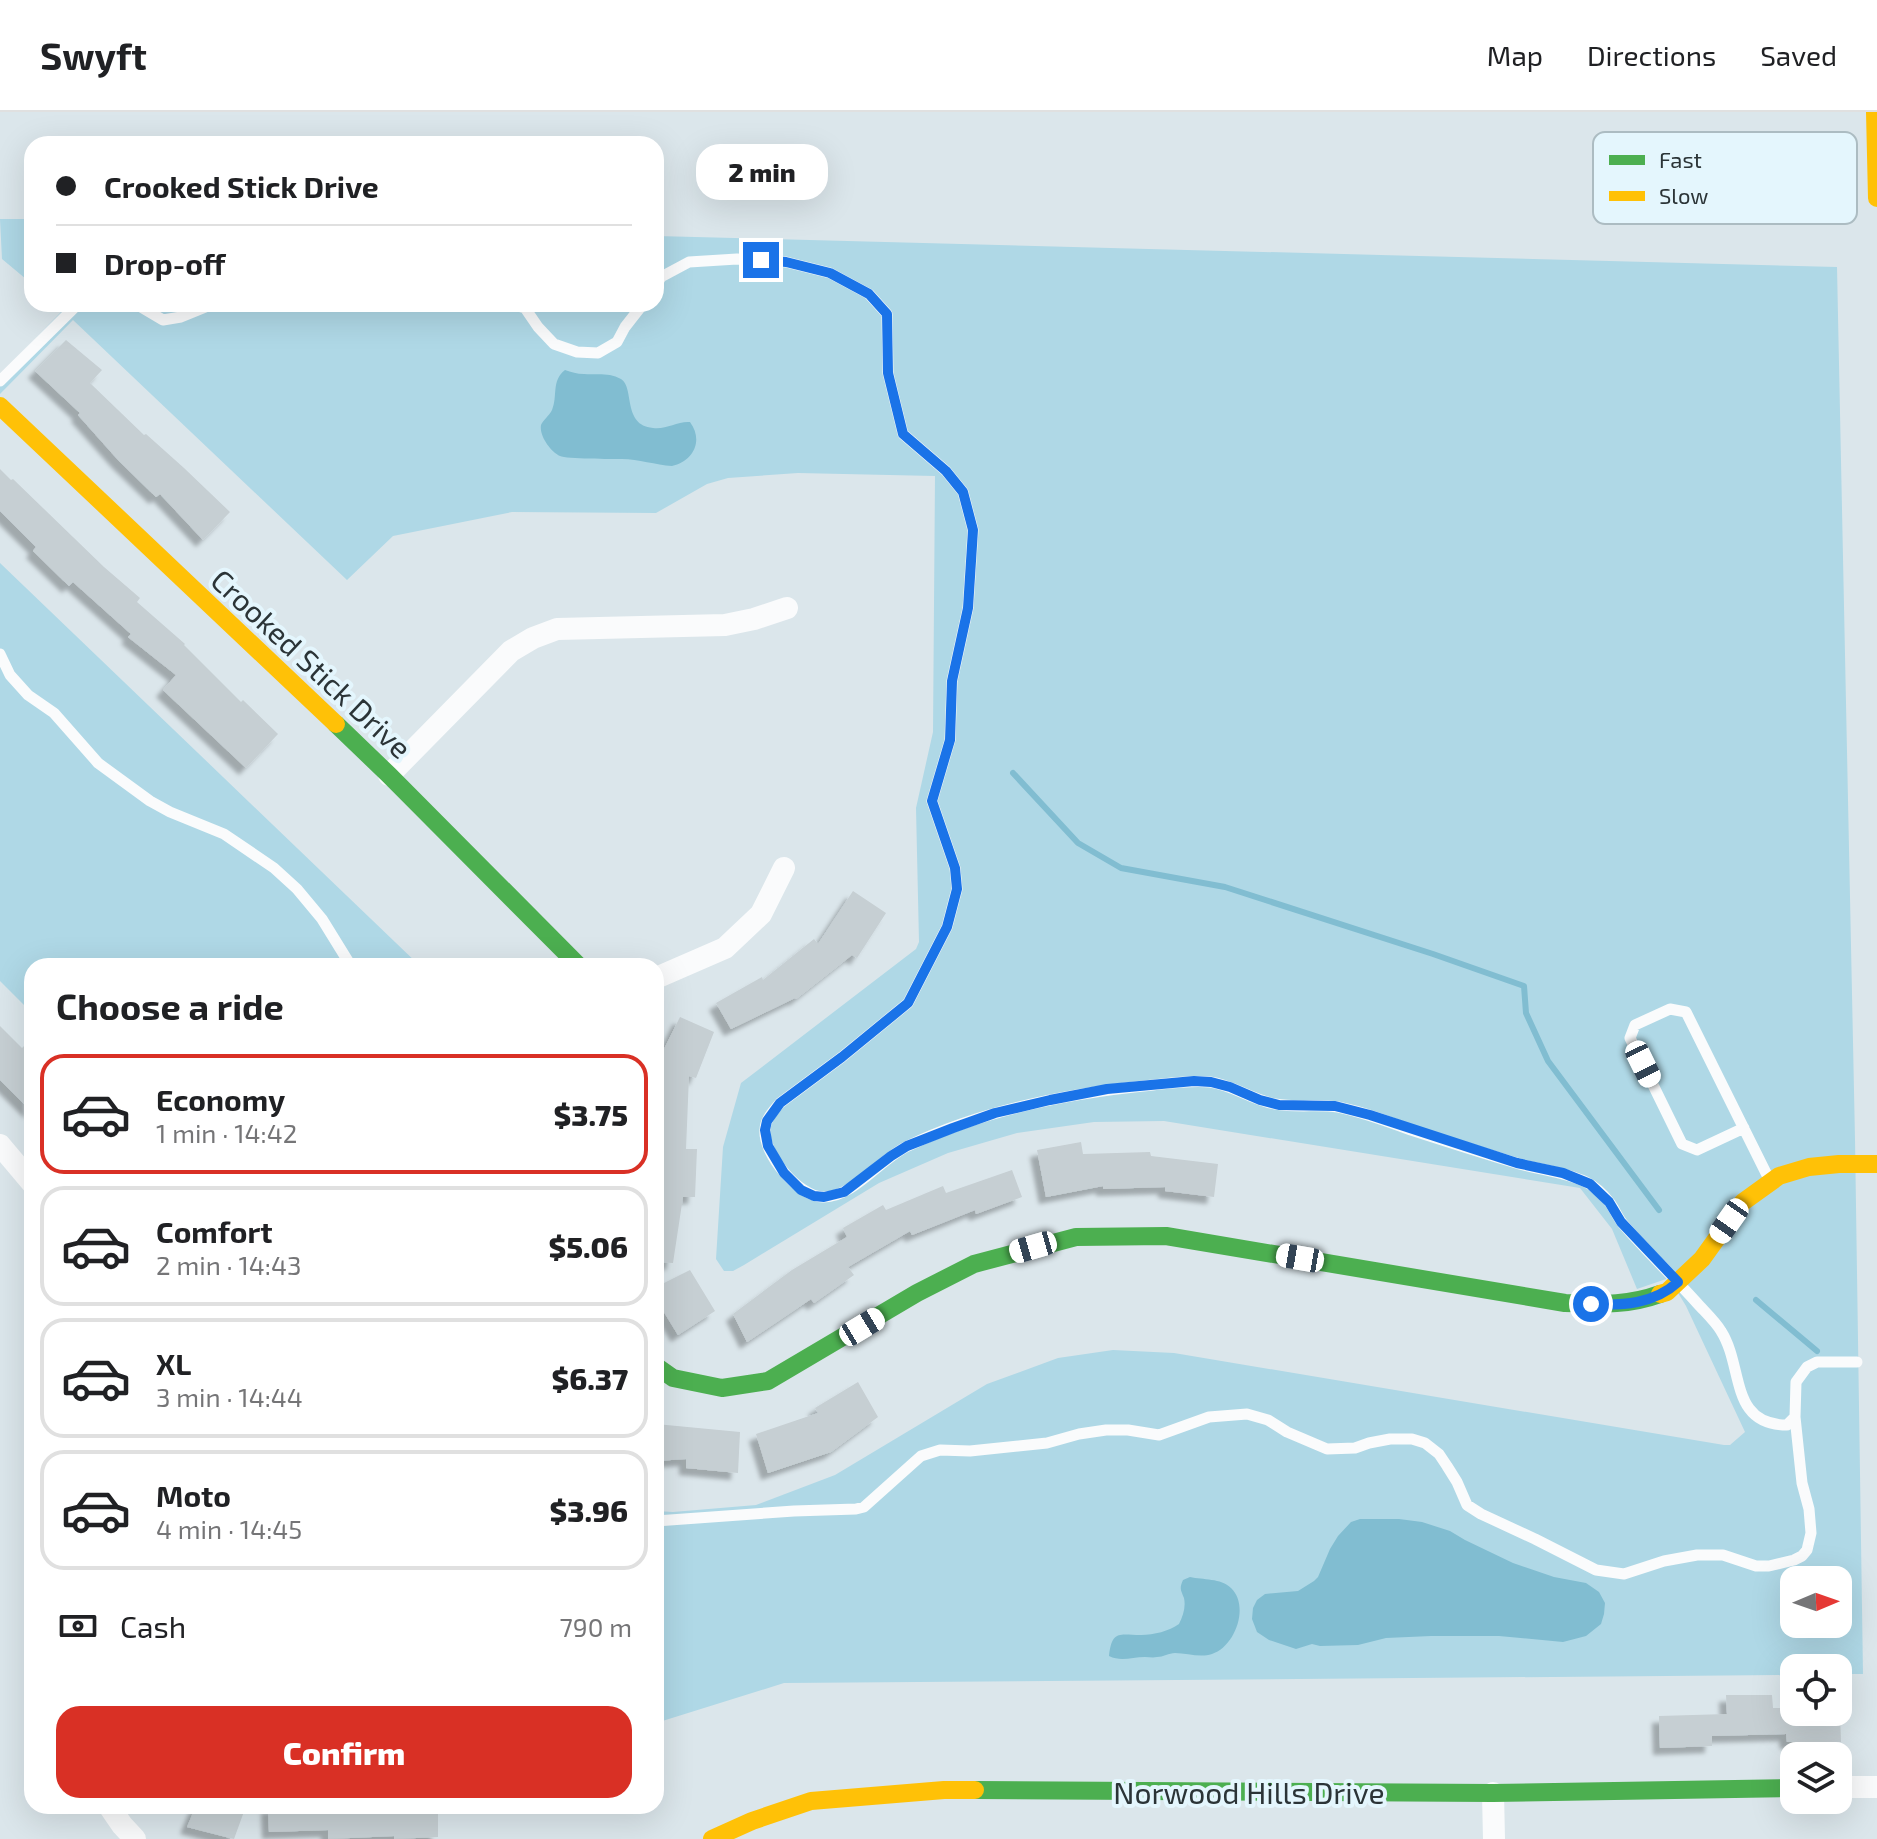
<!DOCTYPE html>
<meta charset="utf-8">
<style>
body{margin:0;font-family:"Exo 2",sans-serif;background:#f2f2f2;color:#202124;height:100vh;display:flex;flex-direction:column;font-size:30px;white-space:nowrap}
*{box-sizing:border-box;margin:0}
p{font-size:26px;color:#757577}
.icon{flex:none;width:44px;height:44px;fill:none;stroke:currentColor;stroke-width:2;stroke-linecap:round;stroke-linejoin:round}
.map{position:relative;flex:1;overflow:hidden}
.details{position:absolute;left:24px;top:846px;width:640px;height:856px;display:flex;flex-direction:column;background:#fff;border-radius:24px;box-shadow:0 8px 32px #0002}
.details>*{flex:none}
.guide{position:absolute;left:24px;top:24px;width:640px;height:176px;border-radius:24px;box-shadow:0 8px 32px #0002;display:grid;align-content:center;height:176px;padding:0 32px;background:#fff}
.needle{width:52px;rotate:88deg}
.fabs{position:absolute;left:1780px;top:1454px;display:grid;gap:16px}
.fabs a{display:grid;place-items:center;width:72px;height:72px;border-radius:16px;background:#fff;box-shadow:0 8px 32px #0002;font-size:40px}
.end{position:absolute;width:36px;height:36px;margin:-18px;border:10px solid #1a73e8;background:#fff;box-shadow:0 0 0 4px #fff}
.from{border-radius:50%}
.bubble{position:absolute;height:56px;border-radius:24px;background:#fff;box-shadow:0 8px 32px #0002;font-size:26px;font-weight:800;line-height:56px;text-align:center}
.car{position:absolute;width:24px;height:48px;margin:-24px -12px;border-radius:10px;box-shadow:0 0 6px 2px #0007;background:linear-gradient(#fff 24%,#345 0 40%,#fff 0 76%,#345 0 86%,#fff 0)}
.guide b{display:flex;align-items:center;gap:28px;height:76px;font-size:30px}
.guide b+b{border-top:2px solid #e0e0e0}
.guide i{width:20px;height:20px;background:#202124}
ul{padding:0;list-style:none}
li{display:flex;align-items:center;gap:24px;height:120px;margin:0 16px 12px;padding:0 16px;border:4px solid #e0e0e0;border-radius:24px}
li div{flex:1}
li b{display:block;font-size:30px}
li em{font-style:normal;font-weight:800}
li.on{border-color:#d93025}
li>.icon{width:72px;height:72px;stroke-width:1.5}
h2{padding:0 32px;font-size:36px;line-height:96px}
.pay{display:flex;align-items:center;gap:20px;height:88px;padding:0 32px;font-size:30px}
.pay p{margin-inline-start:auto}
.action{display:flex;gap:16px;margin-top:auto;padding:16px 32px}
.action a{flex:1;height:92px;border-radius:24px;background:#d93025;color:#fff;font-size:32px;font-weight:800;line-height:92px;text-align:center}
header{display:flex;align-items:center;gap:48px;box-sizing:border-box;height:112px;padding:0 40px;background:#fff;border-bottom:2px solid #e0e0e0}
header strong{font-size:38px}
nav{display:flex;gap:44px;margin-inline-start:auto;font-size:28px}
.map>svg:first-child{display:block}
.green{fill:#afd8e6;fill-rule:evenodd}
.water{fill:#81bdd1}
.lines{fill:none;stroke-linecap:round;stroke-linejoin:round}
.stream{stroke:#81bdd1;stroke-width:6}
.building{fill:#c6cfd3;filter:url(#shadow)}
.lane{stroke:#fafbfc;stroke-width:11}
.street{stroke:#fafbfc;stroke-width:22}
.fast{stroke:#4caf50;stroke-width:18}
.slow{stroke:#ffc107;stroke-width:18}
.route{stroke:#1a73e8;stroke-width:10}
.labels{text-anchor:middle;dominant-baseline:central;stroke-width:8;stroke-linejoin:round;paint-order:stroke}
.street-label{font-size:30px;fill:#2b3437;stroke:#e4f6fd}
.key{fill:#e4f6fd;stroke:#acbcc2;stroke-width:2}
.key-label{font-size:22px;fill:#2b3437}
</style>
<header>
<strong>Swyft</strong>
<nav><a>Map</a><a>Directions</a><a>Saved</a></nav>
</header>
<div class="map">
<svg width="1877" height="1727" viewBox="0 0 1877 1727">
<defs>
<filter id="shadow"><feDropShadow dx="-7" dy="7" stdDeviation="2" flood-color="#0004"/></filter>
</defs>
<rect width="100%" height="100%" fill="#dbe6eb"/>
<!-- green -->
<path class="green" d="M0,107h32v65l-30,-25z
M656,124l1181,31 18,872 8,535h-25v-6h-44v7l-1010,8 -128,40v-212l17,1 83,-7 79,-30 152,-91 71,-26 55,-8 61,3 550,92h6l15,-13 -59,-126 -17,-28 -32,11 -25,-60 -32,-41 -416,-67 -70,1 -77,11 -69,20 -69,30 -135,82 -11,6h-9l-8,-12 7,-112 18,-64 175,-134 3,-7 -3,-134 17,-76 2,-256 -137,-3 -70,5 -21,6 -51,29 -144,-1 -119,24 -46,44 -274,-260 -73,74v-19l63,-65 -7,-6h600zM1794,1468h44v44h-44z
M0,451l420,403h-388v47l-32,-32z"/>
<!-- water -->
<path class="water" d="M565,258c6,2 12,4 19,4 13,1 25,-2 37,5 14,9 1,46 32,49 13,2 24,-7 37,-6 14,19 3,39 -18,44 -16,-1 -34,-7 -50,-7 -9,0 -56,0 -62,-3 -9,-4 -21,-20 -19,-31 2,-5 8,-9 11,-15 6,-14 -1,-29 13,-40z
M1360,1407h39l23,3 28,9 15,9 48,23 41,14 32,6 13,9 6,11 -1,11 -3,10 -15,12 -23,6 -64,-6h-68l-45,2 -28,7 -38,1 -8,-2 -16,5 -27,-9 -12,-8 -5,-13 1,-11 4,-8 8,-6 33,-3 16,-10 4,-4 12,-28 8,-13 13,-14z
M1190,1465c13,3 31,1 41,11 19,18 4,59 -19,66 -12,4 -25,-1 -37,-1 -6,0 -12,4 -18,4 -4,1 -8,0 -12,0 -13,0 -24,5 -36,-1 3,-27 11,-21 32,-21 13,0 28,-4 38,-11 4,-8 7,-17 5,-26 -3,-8 -5,-9 -1,-18z"/>
<g class="lines">
<!-- stream -->
<path class="stream" d="M1013,661l65,70 43,25 104,19 208,67 91,32 2,27 22,48 111,149
M1756,1188l61,51"/>
</g>
<!-- building -->
<path class="building" d="M66,228l36,30 -12,13 54,52 2,-1 38,34 46,44 -27,28 -43,-46 -4,3 -37,-36 -41,-46 2,-2 -45,-42z
M0,357l11,11 2,-1 91,88 36,31 -3,4 48,42 -1,1 57,57 2,-2 35,34 -32,34 -83,-78 13,-15 -48,-38 3,-3 -58,-52 -4,4 -36,-35 3,-4 -36,-36z
M853,779l33,22 -29,45 -5,-3 -56,44 -1,-1 -64,31 -15,-26 46,-26 1,3 51,-41 4,5z
M680,905l34,15 -18,46 -7,-2 -3,73h11l-2,48h-12l-10,66 -17,-1v-86l4,-41h-4v-32l4,-37 -4,-1z
M0,914l22,22 3,-3 7,8v59l-32,-32z
M1081,1030l2,12 67,-2 1,4 67,8 -4,33 -49,-6v-4l-62,2v-3l-57,11 -9,-47z
M1012,1058l10,27 -46,17 -1,-4 -63,25 -2,-4 -62,36 6,8 -40,28 -3,-4 -64,43 -14,-28 59,-44 55,-33 -4,-9 40,-23 3,5 57,-24 3,7z
M690,1158l25,41 -37,24 -22,-36v-12z
M858,1270l20,35 -47,35 -63,21 -12,-39 62,-21 -3,-5z
M656,1312l84,8 -2,41 -52,-5v-9l-30,2z
M1726,1583h46l1,13h21v4h46l1,30h-54l-1,-8 -74,2v10l-52,2 -1,-32 68,-2z
M196,1694h50l-12,33 -47,-12z
M268,1694h170v31l-44,2v-3l-66,3v-9l-59,2z"/>
<g class="lines">
<!-- lane -->
<path class="lane" d="M656,173l5,-8 28,-15 48,-3 49,3 44,11 39,21 18,20 1,59 15,61 43,37 17,21 10,38 -5,78 -16,73 -2,59 -18,61 23,67 2,21 -10,38 -39,76 -66,54 -62,46c-7,8 -15,17 -15,27 -2,24 34,67 58,67 30,1 58,-39 85,-51 76,-37 162,-53 245,-61 18,-2 38,-5 57,-3 23,3 42,18 65,22 21,4 43,0 63,3 25,5 49,14 73,23 34,11 68,22 102,32 25,8 50,9 73,20 8,4 18,13 24,21 5,7 8,15 13,21 23,27 50,52 74,79 8,9 18,18 24,28 23,36 8,94 66,94l8,-8
M136,192l27,16 18,-3 32,-13
M511,192l14,4 13,19 16,17 23,8 21,1 19,-11 8,-15 18,-23
M0,269l78,-77
M0,542l10,21 18,20 26,18 44,50 52,38 20,11 54,22 50,34 23,21 25,30 29,47
M1744,1016l-47,22 -15,-6 -52,-106 5,-13 35,-16 16,3 84,169
M656,1409l138,-10 62,-2 8,-2 57,-51 19,-6 30,1 77,-8 32,-9 27,-4h22l31,5 50,-18 38,-3 21,6 19,12 40,17 28,-1 14,-5 21,-4h22l13,4 14,11 8,12 10,16 10,23 14,9 54,25 61,31 28,4 40,-13 33,-6h26l33,11h13l25,-6 8,-4 5,-6 4,-17 -2,-24 -7,-26 -7,-66 1,-35 11,-15 10,-5h40"/>
<!-- street -->
<path class="street" d="M389,663l122,-124 22,-13 24,-9 168,-4 29,-6 33,-11
M656,866l69,-30 36,-34 23,-46
M0,1033l32,38
M1838,1675h39
M1493,1681l1,46
M109,1694l13,19 13,14"/>
<!-- fast -->
<path class="fast" d="M336,612l53,51 190,191
M656,1254l17,12 49,10 46,-7 149,-88 57,-29 102,-27 90,-1 399,67c34,1 62,3 95,-9
M975,1678l518,3 301,-5"/>
<!-- slow -->
<path class="slow" d="M1875,0l2,86
M0,294l336,318
M1660,1182l7,-2 35,-33 41,-57 36,-26 30,-9 30,-3h38
M712,1727l40,-18 59,-20 133,-11h31"/>
</g>
<g class="lines">
<!-- route -->
<path class="route" d="M761,148l25,2 44,11 39,21 18,20 1,59 15,61 43,37 17,21 10,38 -5,78 -16,73 -2,59 -18,61 23,67 2,21 -10,38 -39,76 -66,54 -62,46 -13,18 -2,9 3,16 16,27 17,17 13,6 10,1 20,-5 47,-36 16,-10 46,-18 42,-15 55,-13 57,-11 87,-8 17,1 19,5 30,13 19,5 56,1 35,9 147,48 46,10 27,11 19,18 12,20 57,60c-24,22 -56,24 -87,22"/>
</g>
<g class="labels">
<!-- street labels -->
<g class="street-label">
<text transform="translate(312 551) rotate(43)">Crooked Stick Drive</text>
<text x="1249" y="1680">Norwood Hills Drive</text>
</g>
</g>
<!-- legend -->
<rect x="1593" y="20" width="264" height="92" rx="12" class="key"/>
<rect x="1609" y="43" width="36" height="10" fill="#4caf50"/>
<rect x="1609" y="79" width="36" height="10" fill="#ffc107"/>
<g class="key-label">
<text x="1659" y="56">Fast</text>
<text x="1659" y="92">Slow</text>
</g>
</svg>
<div class="fabs">
<a><svg class="needle" viewBox="-14 -14 28 28"><path d="M0-13l5 13h-10z" fill="#e53935"/><path d="M0 13l5-13h-10z" fill="#757577"/></svg></a>
<a><svg class="icon" aria-label="locate" viewBox="0 0 24 24"><circle cx="12" cy="12" r="6"/><path d="M12 2v4M12 18v4M2 12h4M18 12h4"/></svg></a>
<a><svg class="icon" aria-label="layers" viewBox="0 0 24 24"><path d="M12 4l9 5-9 5-9-5zM3 14l9 5 9-5"/></svg></a>
</div>
<i class="end from" style="left:1591px;top:1192px"></i>
<i class="end" style="left:761px;top:148px"></i>
<div class="bubble" style="left:696px;top:32px;width:132px">2 min</div>
<i class="car" style="left:1643px;top:952px;rotate:154deg"></i>
<i class="car" style="left:1729px;top:1109px;rotate:215deg"></i>
<i class="car" style="left:1033px;top:1135px;rotate:254deg"></i>
<i class="car" style="left:1300px;top:1146px;rotate:280deg"></i>
<i class="car" style="left:862px;top:1215px;rotate:59deg"></i>
<div class="guide">
<b><i class="from"></i>Crooked Stick Drive</b>
<b><i></i>Drop-off</b>
</div>
<section class="details">
<h2>Choose a ride</h2>
<ul>
<li class="on"><svg class="icon" aria-label="car" viewBox="0 0 24 24"><path d="M5 17H2v-5l4-1 3-4h7l3 4 3 1v5h-3M9 17h6M6 11h13"/><circle cx="7" cy="17" r="2"/><circle cx="17" cy="17" r="2"/></svg><div><b>Economy</b><p>1 min · 14:42</p></div><em>$3.75</em></li>
<li><svg class="icon" aria-label="car" viewBox="0 0 24 24"><path d="M5 17H2v-5l4-1 3-4h7l3 4 3 1v5h-3M9 17h6M6 11h13"/><circle cx="7" cy="17" r="2"/><circle cx="17" cy="17" r="2"/></svg><div><b>Comfort</b><p>2 min · 14:43</p></div><em>$5.06</em></li>
<li><svg class="icon" aria-label="car" viewBox="0 0 24 24"><path d="M5 17H2v-5l4-1 3-4h7l3 4 3 1v5h-3M9 17h6M6 11h13"/><circle cx="7" cy="17" r="2"/><circle cx="17" cy="17" r="2"/></svg><div><b>XL</b><p>3 min · 14:44</p></div><em>$6.37</em></li>
<li><svg class="icon" aria-label="car" viewBox="0 0 24 24"><path d="M5 17H2v-5l4-1 3-4h7l3 4 3 1v5h-3M9 17h6M6 11h13"/><circle cx="7" cy="17" r="2"/><circle cx="17" cy="17" r="2"/></svg><div><b>Moto</b><p>4 min · 14:45</p></div><em>$3.96</em></li>
</ul>
<div class="pay"><svg class="icon" aria-label="cash" viewBox="0 0 24 24"><path d="M3 7h18v10H3z"/><circle cx="12" cy="12" r="2"/></svg>Cash<p>790 m</p></div>
<div class="action"><a>Confirm</a></div>
</section>
</div>
